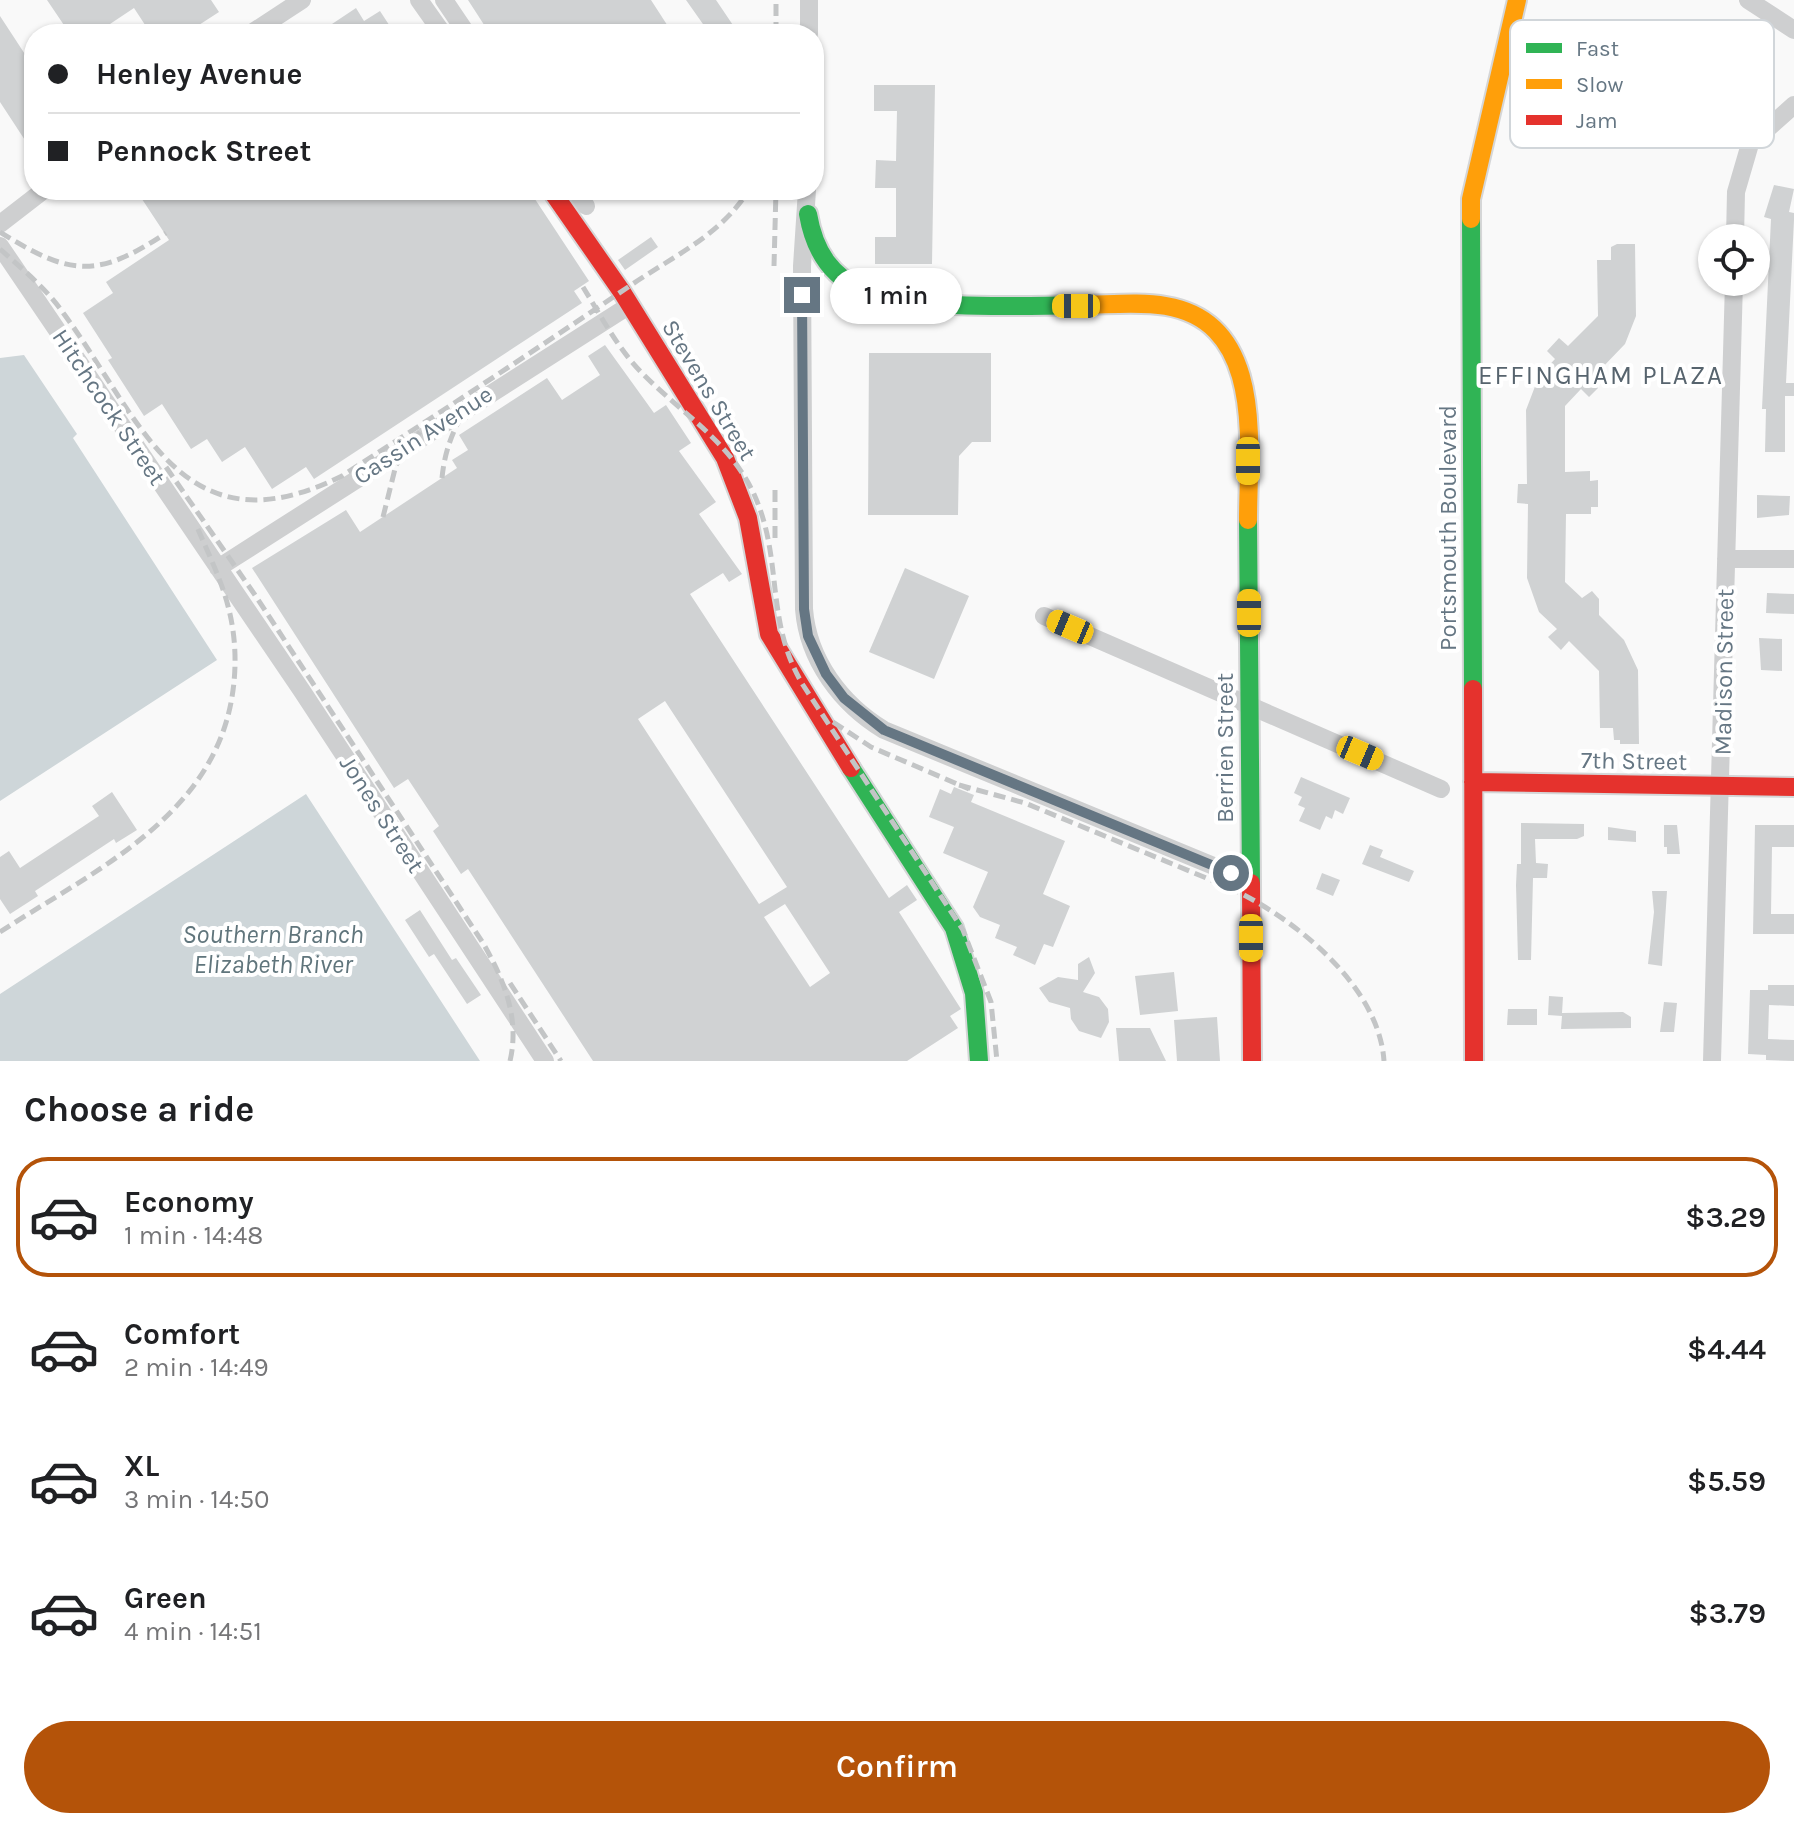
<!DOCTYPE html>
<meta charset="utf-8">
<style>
body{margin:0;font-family:Karla,sans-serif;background:#f2f2f2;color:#202124;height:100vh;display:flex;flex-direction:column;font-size:30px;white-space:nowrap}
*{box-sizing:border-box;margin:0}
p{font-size:26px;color:#757577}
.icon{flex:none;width:44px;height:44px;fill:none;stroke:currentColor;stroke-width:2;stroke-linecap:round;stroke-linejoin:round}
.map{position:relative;height:1061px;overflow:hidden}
.side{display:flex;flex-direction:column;background:#fff;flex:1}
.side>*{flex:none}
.top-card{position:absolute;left:24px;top:24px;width:800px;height:176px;border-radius:32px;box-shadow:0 2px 6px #0004;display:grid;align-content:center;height:176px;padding:0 24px;background:#fff}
.fabs{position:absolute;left:1698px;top:224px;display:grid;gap:16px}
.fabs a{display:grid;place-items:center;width:72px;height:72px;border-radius:50%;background:#fff;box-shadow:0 2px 6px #0004;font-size:40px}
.end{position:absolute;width:36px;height:36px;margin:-18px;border:10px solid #657683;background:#fff;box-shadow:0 0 0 4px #fff}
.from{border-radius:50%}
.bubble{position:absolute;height:56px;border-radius:28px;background:#fff;box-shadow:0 2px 6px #0004;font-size:26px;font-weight:600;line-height:56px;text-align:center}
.car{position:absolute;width:24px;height:48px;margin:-24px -12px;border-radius:10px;box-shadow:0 0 6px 2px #0007;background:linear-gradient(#f5c518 24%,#345 0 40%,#f5c518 0 76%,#345 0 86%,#f5c518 0)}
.top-card b{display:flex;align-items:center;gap:28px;height:76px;font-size:30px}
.top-card b+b{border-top:2px solid #e0e0e0}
.top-card i{width:20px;height:20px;background:#202124}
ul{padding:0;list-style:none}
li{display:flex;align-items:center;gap:24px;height:120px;margin:0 16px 12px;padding:0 8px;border:4px solid transparent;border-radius:32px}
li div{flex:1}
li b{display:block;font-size:30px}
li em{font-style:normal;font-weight:600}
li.selected{border-color:#b45309}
li>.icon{width:72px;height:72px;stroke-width:1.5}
h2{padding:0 24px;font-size:36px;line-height:96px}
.primary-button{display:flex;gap:16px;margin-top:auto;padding:16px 24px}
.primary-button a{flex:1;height:92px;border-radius:48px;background:#b45309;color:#fff;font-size:32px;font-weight:600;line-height:92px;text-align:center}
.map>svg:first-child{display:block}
.water{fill:#ced6d9}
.building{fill:#d0d2d3;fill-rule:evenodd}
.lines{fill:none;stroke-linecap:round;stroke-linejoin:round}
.fast-casing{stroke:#d5d6d7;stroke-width:22}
.slow-casing{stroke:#d5d6d7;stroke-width:22}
.jam-casing{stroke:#d5d6d7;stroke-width:22}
.street{stroke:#cecfd0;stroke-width:18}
.fast{stroke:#30b455;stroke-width:18}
.slow{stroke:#ff9f0a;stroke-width:18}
.jam{stroke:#e5322d;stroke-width:18}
.rail{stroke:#c3c5c6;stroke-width:5;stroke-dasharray:12 6;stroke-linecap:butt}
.route{stroke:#657683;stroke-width:10}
.labels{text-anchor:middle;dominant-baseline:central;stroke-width:8;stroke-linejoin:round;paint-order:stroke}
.street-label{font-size:24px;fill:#657683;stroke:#fff}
.neighbourhood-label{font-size:26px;letter-spacing:2px;fill:#57646e;stroke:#fff}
.water-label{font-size:26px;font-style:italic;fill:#60757c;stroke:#fff}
.key{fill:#fff;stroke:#d1d6da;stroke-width:2}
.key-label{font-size:22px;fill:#657683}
</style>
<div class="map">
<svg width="1794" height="1061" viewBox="0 0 1794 1061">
<rect width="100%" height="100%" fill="#f9f9f9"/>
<!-- water -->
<path class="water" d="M24,355l53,79 -4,4 144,222 -217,141v-443z
M306,794l174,267h-480v-67z"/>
<!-- building -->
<path class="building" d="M47,0h164l8,12 -34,22h-34l-17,-26 -39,26h-25z
M468,0h183l22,34h-183z
M686,0h30l23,34h-29z
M356,8l8,13 16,-10 15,23h-78z
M0,16l34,52v86l-34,-52z
M874,85h61l-3,179h-57v-27h21v-49h-21l1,-28 20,1 1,-50h-23z
M1774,185l20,4 -5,23 5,1v7l-8,163h8v13h-9v56h-20l1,-43h-4l9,-190 -7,-2z
M136,190h393l60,91 -15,10 8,12 -268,176 -8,-12 -34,22 -27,-42 -23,15 -15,-23 -16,10 -29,-45 -18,12 -36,-56 4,-2 -29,-45 30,-20 -7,-11 63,-42z
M651,237l7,10 -33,23 -7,-10z
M1617,244h18l1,72 -11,28 -26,27 -1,17 -9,9 -8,-8 -16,17v66l25,-1v10l8,-1v27h-7v7h-25l-1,68 17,16 10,-7 7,8v16l25,25 14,30 1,74h-19v-4h-6l-1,-12h-13l-1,-57 -30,-30 -8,9 -13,-13 9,-8 -18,-17 -12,-34 1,-74 -11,-1 1,-19h9l-1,-74 13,-34 16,-17 -8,-8 12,-13 9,8 30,-30 -1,-56h14v-13z
M605,345l49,68 12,-8 25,38 -12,8 37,51 -17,12 43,60 -13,8 -6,-9 -33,21 199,304 18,-13 10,15 -18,12 62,97 -11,7 8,12 -51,33h-314l-125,-192 -7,5 -28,-43 6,-5 -31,-47 -14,9 -142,-220 94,-58 14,22 97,-64 -5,-8 16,-10 -9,-15 88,-57 15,22 38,-25 -12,-19zM665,701l122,186 -28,17 -121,-185zM785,904l45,69 -20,14 -46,-70z
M869,353h122v89h-19l-13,14 -1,59h-90z
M1757,495l33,1 -1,19 -32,3z
M905,568l64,28 -35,83 -65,-27z
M1767,593l27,1v20l-28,-1z
M1759,638l23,1v32l-21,-1z
M1301,777l49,21 -7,16 -8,-4 -3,9 -6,-3 -6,14 -21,-9 6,-13 -7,-3 4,-8 -8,-4z
M954,787l20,8 -3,7 94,39 -22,53 27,12 -17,41 -9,-3 -9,21 -22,-10 4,-8 -22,-9 5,-13 -20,-8 -7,-10 15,-35 -45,-19 11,-26 -25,-10 11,-28 11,5z
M112,792l25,38 -21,13 -2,-4 -79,52 3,5 -28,18 -10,-15v-42l9,-6 11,17 79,-52 -7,-10z
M1521,823l63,1v12l-7,3h-42l1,24 12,1 -1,14h-14l-2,82h-13l-2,-75 1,-21h4z
M1664,825h13l3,29h-13v-7h-3z
M1755,825h39v22h-22l-1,67h23v20h-41z
M1608,827l28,4v11l-28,-2z
M1370,845l13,5 -3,7 34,14 -5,11 -47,-18z
M1322,873l18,7 -7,16 -17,-7z
M1652,891h15l-5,75 -14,-2 6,-52z
M420,910l32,50 4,-2 25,37 -14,9 -33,-50 -5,3 -24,-37z
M1089,957l6,16 -12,19 16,5 9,12 1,13 -8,16 -22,-7 -8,-12 -1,-11 -21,-6 -10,-14 19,-11 20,3v-16z
M1174,972l4,39 -38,4 -5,-39z
M1768,985h26v21l-25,-1 -1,34 26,1v21l-28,-1v-5l-18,-1 2,-64h18z
M1549,996l14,1 -1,16 61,-1 8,5v11l-70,1 1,-13 -14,-1z
M1664,1002l13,1 -3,29h-14z
M1508,1009h29v16h-30z
M1217,1017l3,44h-43l-3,-41z
M1116,1028h34l16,33h-47z"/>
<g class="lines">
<defs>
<path id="fast" d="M808,214c14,83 78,87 147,91 41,2 83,1 124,0
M1471,219l2,470
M1248,520l3,363
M851,768l103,160 20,65 5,68"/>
<path id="slow" d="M1471,219v-20l46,-199
M1079,305c28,0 60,-4 87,1 100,17 82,140 82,214"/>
<path id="jam" d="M551,190l71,102 103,166 23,60 21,116 82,134
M1473,689l1,372
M1473,782l321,5
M1251,883l1,178"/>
</defs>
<!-- fast casing -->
<use href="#fast" class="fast-casing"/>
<!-- slow casing -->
<use href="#slow" class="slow-casing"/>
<!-- jam casing -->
<use href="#jam" class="jam-casing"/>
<!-- street -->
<path class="street" d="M419,0l24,34
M444,0l23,34
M809,0v34
M1748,0l46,30
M250,34l52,-34
M575,190l11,16
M807,190l-5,76 2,343c4,51 37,95 80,121l366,151
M0,224l44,-34
M1735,238l1,-46 14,-48 44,-39
M0,246l302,445 243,370
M1726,559h68
M218,568l412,-263
M1044,616l397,173
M1712,1061l22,-779"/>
<!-- fast -->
<use href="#fast" class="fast"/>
<!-- slow -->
<use href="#slow" class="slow"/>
<!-- jam -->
<use href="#jam" class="jam"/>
<!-- rail -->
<path class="rail" d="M776,34v-34
M0,232c70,44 97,47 166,1
M0,249c22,20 47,40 64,65 79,108 118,241 278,162 99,-64 198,-129 295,-195 41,-27 85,-48 112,-91
M774,266l2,-76
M583,287c18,29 35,62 59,86 39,40 86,67 111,119 31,66 11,128 50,193l160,245 28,72 6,59
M166,467l89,128 228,348c21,37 37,75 27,118
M442,478c3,-32 15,-60 36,-85
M383,517l13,-52 24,-33
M775,538v-51
M833,722l38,25 98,42
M959,785l66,18 203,84c65,30 151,98 156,174
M0,932c93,-61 212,-114 232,-235 5,-30 4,-61 -4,-91 -7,-27 -20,-53 -31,-79
M510,983l51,78"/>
</g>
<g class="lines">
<!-- route -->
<path class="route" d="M802,295l2,314 4,27 18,38 18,24 40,32 347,143"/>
</g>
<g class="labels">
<!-- street labels -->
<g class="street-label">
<text transform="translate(709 390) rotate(59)">Stevens Street</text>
<text transform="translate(109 407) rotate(56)">Hitchcock Street</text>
<text transform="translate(423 435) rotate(-33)">Cassin Avenue</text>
<text transform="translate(1448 528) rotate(-90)">Portsmouth Boulevard</text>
<text transform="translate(1724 672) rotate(-89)">Madison Street</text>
<text transform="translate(1225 748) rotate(-90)">Berrien Street</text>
<text transform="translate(1634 761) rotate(1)">7th Street</text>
<text transform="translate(382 814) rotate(57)">Jones Street</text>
</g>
<!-- neighbourhood labels -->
<g class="neighbourhood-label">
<text x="1601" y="375">EFFINGHAM PLAZA</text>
</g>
<!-- water labels -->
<g class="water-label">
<text x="273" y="934">Southern Branch<tspan x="273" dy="30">Elizabeth River</tspan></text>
</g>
</g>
<!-- legend -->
<rect x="1510" y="20" width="264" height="128" rx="12" class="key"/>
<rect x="1526" y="43" width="36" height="10" fill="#30b455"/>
<rect x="1526" y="79" width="36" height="10" fill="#ff9f0a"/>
<rect x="1526" y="115" width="36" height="10" fill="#e5322d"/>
<g class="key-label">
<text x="1576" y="56">Fast</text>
<text x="1576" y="92">Slow</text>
<text x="1576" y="128">Jam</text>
</g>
</svg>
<div class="fabs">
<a><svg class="icon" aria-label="locate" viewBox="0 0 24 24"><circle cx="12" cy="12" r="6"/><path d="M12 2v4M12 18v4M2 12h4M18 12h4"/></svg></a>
</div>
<i class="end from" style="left:1231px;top:873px"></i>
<i class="end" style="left:802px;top:295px"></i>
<div class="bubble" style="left:830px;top:268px;width:132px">1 min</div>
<i class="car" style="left:1076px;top:306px;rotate:270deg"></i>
<i class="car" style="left:1248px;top:461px;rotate:180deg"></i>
<i class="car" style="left:1249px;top:613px;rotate:0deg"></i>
<i class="car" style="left:1070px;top:627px;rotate:293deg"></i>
<i class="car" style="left:1360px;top:753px;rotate:113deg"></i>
<i class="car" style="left:1251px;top:938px;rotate:180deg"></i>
<div class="top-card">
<b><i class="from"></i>Henley Avenue</b>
<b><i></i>Pennock Street</b>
</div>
</div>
<section class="side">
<h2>Choose a ride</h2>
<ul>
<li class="selected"><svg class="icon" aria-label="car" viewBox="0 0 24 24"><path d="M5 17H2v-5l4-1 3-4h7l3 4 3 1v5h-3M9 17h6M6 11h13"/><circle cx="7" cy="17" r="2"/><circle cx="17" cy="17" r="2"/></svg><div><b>Economy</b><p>1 min · 14:48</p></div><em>$3.29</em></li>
<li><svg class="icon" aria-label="car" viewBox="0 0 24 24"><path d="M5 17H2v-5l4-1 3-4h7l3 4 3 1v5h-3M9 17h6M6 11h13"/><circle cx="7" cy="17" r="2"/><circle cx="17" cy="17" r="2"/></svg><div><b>Comfort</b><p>2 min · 14:49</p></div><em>$4.44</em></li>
<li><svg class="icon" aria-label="car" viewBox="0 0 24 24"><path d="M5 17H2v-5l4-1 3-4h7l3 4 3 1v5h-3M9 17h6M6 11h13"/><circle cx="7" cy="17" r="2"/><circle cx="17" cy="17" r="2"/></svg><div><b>XL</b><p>3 min · 14:50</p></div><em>$5.59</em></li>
<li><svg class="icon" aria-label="car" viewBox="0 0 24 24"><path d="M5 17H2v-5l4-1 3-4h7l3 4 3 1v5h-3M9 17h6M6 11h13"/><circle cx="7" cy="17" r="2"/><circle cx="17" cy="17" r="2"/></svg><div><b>Green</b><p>4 min · 14:51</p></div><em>$3.79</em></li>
</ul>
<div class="primary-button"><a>Confirm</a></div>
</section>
